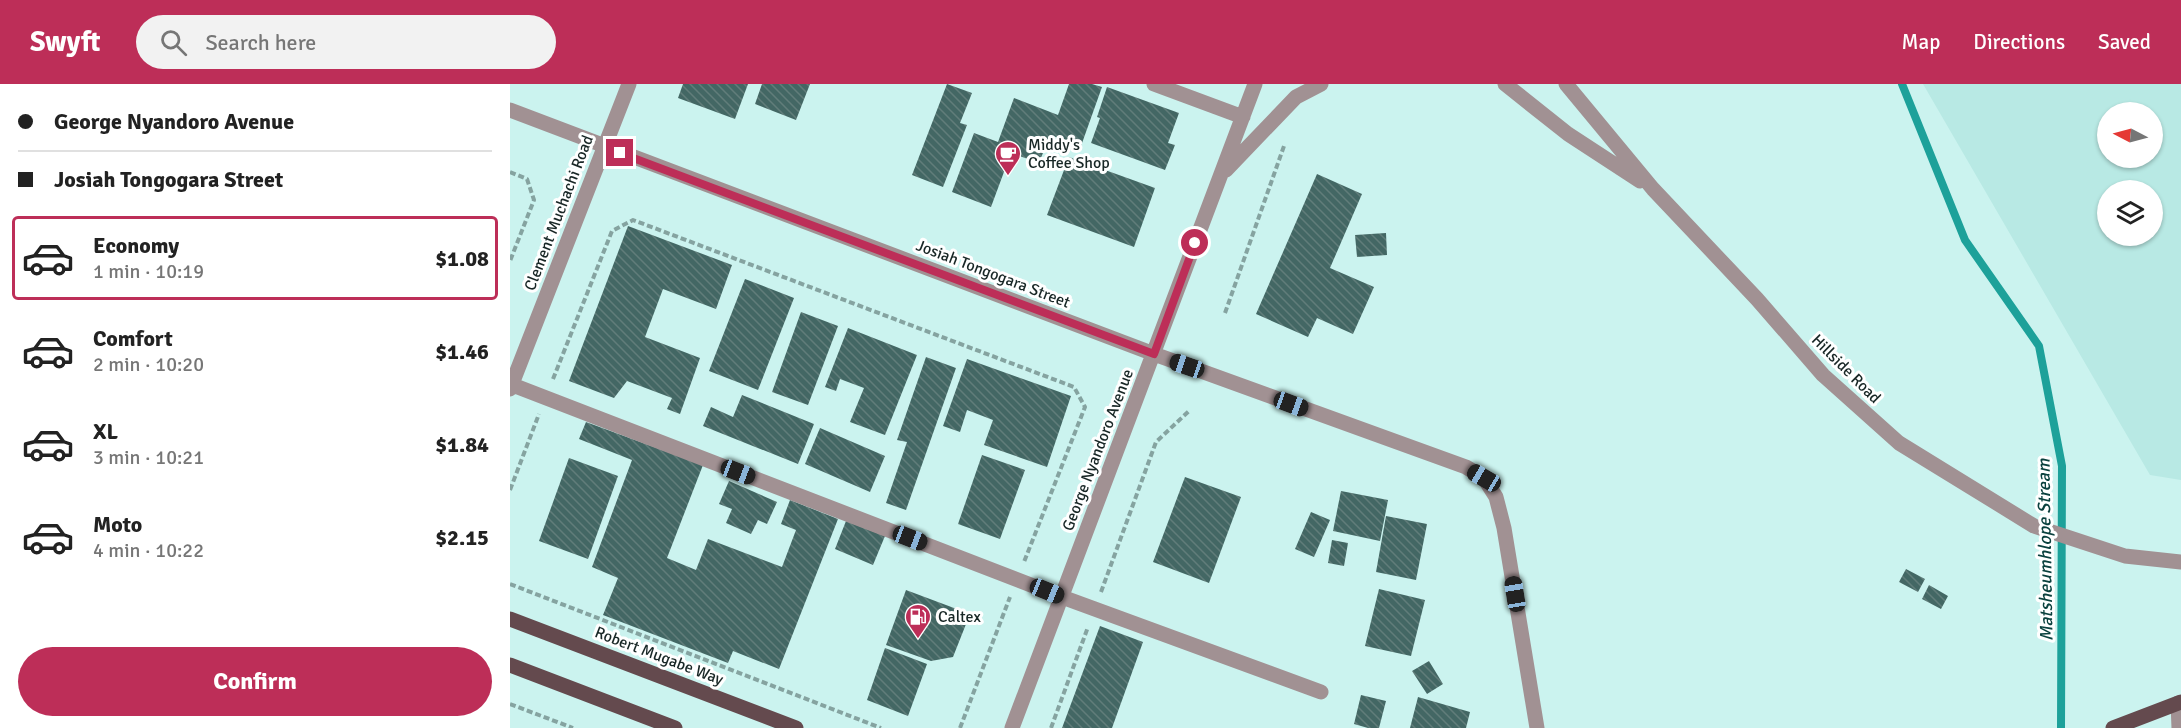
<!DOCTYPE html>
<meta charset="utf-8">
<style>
body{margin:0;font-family:Signika,sans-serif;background:#f2f2f2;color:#222;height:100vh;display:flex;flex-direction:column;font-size:22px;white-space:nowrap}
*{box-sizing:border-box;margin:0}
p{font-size:20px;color:#767676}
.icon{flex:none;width:33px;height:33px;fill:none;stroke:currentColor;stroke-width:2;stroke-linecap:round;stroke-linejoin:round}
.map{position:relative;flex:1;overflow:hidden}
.drawer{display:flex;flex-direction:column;background:#fff;width:510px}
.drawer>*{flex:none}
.banner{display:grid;align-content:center;height:132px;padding:0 18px;background:#fff}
.needle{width:39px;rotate:276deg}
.tools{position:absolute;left:1587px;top:18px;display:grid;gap:12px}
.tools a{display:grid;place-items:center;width:66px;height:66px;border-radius:50%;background:#fff;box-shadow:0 2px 4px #0004;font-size:30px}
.end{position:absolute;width:27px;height:27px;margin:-14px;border:8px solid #bd2e58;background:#fff;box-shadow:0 0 0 3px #fff}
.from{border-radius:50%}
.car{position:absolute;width:18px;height:36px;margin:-18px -9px;border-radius:8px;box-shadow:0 0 4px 2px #0007;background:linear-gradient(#222 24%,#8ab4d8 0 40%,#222 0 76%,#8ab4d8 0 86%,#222 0)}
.banner b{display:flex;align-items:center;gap:21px;height:57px;font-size:22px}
.banner b+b{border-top:2px solid #e0e0e0}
.banner i{width:15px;height:15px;background:#222}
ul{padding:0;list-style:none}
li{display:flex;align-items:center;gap:18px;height:84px;margin:0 12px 9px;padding:0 6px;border:3px solid transparent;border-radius:6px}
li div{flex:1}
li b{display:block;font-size:22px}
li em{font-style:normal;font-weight:700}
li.current{border-color:#bd2e58}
li>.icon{width:54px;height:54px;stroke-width:1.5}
.action{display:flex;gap:12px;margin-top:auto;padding:12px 18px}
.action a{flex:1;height:69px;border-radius:36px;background:#bd2e58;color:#fff;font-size:24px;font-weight:700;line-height:69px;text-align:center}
header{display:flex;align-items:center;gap:36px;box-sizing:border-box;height:84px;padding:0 30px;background:#bd2e58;color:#fff}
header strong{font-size:28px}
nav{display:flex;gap:33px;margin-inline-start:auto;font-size:21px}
.search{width:420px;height:54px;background:#f2f2f2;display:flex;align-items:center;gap:15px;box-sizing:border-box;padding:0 21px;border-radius:33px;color:#767676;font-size:22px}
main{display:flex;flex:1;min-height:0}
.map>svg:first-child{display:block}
.built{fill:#b8e9e4;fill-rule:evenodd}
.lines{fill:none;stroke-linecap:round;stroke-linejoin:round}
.stream{stroke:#1da19a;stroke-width:8}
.building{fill:url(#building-back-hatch)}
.path{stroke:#85a3a0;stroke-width:4;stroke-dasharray:6 3;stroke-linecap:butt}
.minor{stroke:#a19193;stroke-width:15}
.major{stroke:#644a4e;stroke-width:15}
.route{stroke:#bd2e58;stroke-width:8}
.labels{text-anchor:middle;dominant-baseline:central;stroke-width:6;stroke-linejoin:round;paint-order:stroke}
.poi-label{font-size:16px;fill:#182726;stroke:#fff;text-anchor:start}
.street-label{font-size:16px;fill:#182726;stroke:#fff}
.water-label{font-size:18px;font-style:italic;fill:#0a413e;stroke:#fff}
</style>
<header>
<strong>Swyft</strong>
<div class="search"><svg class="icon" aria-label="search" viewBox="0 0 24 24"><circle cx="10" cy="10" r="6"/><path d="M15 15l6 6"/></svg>Search here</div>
<nav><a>Map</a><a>Directions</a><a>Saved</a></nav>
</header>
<main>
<section class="drawer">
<div class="banner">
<b><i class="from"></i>George Nyandoro Avenue</b>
<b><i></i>Josiah Tongogara Street</b>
</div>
<ul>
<li class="current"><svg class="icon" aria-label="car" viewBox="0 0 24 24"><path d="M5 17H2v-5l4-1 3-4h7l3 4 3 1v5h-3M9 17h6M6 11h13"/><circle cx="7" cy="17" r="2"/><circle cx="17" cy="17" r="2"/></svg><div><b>Economy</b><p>1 min · 10:19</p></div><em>$1.08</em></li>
<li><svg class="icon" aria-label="car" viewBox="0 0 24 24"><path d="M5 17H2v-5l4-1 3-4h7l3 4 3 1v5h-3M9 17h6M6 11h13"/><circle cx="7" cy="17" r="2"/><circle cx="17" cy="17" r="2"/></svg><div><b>Comfort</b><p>2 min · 10:20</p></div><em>$1.46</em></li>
<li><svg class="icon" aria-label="car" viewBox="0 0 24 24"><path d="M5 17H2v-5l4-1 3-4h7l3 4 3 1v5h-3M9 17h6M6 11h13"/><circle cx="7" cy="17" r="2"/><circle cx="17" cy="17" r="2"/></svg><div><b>XL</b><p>3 min · 10:21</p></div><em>$1.84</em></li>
<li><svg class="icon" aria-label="car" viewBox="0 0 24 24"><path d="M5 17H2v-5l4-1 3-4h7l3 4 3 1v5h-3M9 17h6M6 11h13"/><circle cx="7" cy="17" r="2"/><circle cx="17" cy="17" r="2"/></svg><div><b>Moto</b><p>4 min · 10:22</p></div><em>$2.15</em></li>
</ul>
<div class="action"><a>Confirm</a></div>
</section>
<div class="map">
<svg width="1671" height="644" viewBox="0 0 1671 644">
<defs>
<pattern id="building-back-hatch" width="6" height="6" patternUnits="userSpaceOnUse" patternTransform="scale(1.5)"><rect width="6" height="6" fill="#436764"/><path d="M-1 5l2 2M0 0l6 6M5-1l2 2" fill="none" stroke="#617d7a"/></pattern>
</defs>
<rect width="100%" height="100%" fill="#cbf3ef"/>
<!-- built -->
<path class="built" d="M1413,0h258v396l-31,-5zM1598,28h44v46h-44zM1598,106h44v46h-44z"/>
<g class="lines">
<!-- stream -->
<path class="stream" d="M1392,0l63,156 74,106 23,120 -1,262"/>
</g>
<!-- building -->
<path class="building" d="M173,0h65l-13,35 -57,-21z
M252,0h48l-14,36 -41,-16z
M437,0l25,9 -12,30 7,2 -24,62 -31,-12z
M559,0h23l10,3 -21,59 -31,-11 -11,28 -28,-10 -20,54 -39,-15 22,-59 24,9 16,-44 44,17z
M597,3l72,26 -11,30 7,2 -10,25 -74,-27 9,-25 -3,-1z
M559,73l86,31 -21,59 -87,-32z
M807,90l45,20 -32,74 44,19 -21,47 -36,-16 -9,19 -52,-23z
M118,142l104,39 -16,44 -53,-20 -18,48 55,21 -20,56 -13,-5 5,-11 -45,-17 -13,17 -45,-17z
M876,149l1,22 -30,2 -2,-22z
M235,195l49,19 -36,92 -49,-19z
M291,228l37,14 -30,79 -36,-13z
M338,244l69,27 -32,80 -35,-13 14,-34 -24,-9 -4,12 -11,-4z
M416,273l30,11 -50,142 -20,-7 21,-61 -10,-2z
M457,275l104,37 -24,71 -63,-22 9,-25 -26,-10 -7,22 -17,-6z
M232,311l72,29 -16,40 -95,-38 8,-19 22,10z
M76,338l117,43 -36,93 29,12 12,-31 74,28 14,-37 -15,-6 9,-24 48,19 -59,150 -46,-18 -5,12 -125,-48 15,-37 -26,-11 40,-107 -53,-21z
M310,344l65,28 -15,36 -65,-28z
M472,371l43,15 -25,69 -42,-15z
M59,374l49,18 -30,83 -49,-18z
M675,393l56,20 -32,86 -56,-21z
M219,397l48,21 -10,22 -9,-4 -7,14 -25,-11 6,-14 -13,-5z
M831,407l47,9 -8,41 -47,-10z
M801,428l19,8 -16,37 -19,-8z
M876,432l41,8 -11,56 -40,-8z
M336,437l39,15 -12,29 -38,-16z
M822,456l16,3 -4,23 -16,-3z
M1396,485l19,10 -7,13 -19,-10z
M1419,501l19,11 -7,13 -19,-10z
M869,505l46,11 -14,56 -46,-10z
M396,506l64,24 -17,43 -22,4 -45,-16z
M590,542l43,16 -31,86h-50z
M375,564l42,16 -19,52 -41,-16z
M919,577l14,23 -16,10 -15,-23z
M851,611l25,6 -7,27h-11l-14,-4z
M908,613l52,15 -4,16h-56z"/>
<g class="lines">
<!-- path -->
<path class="path" d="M0,88l17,7 7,21 -24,61
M715,229l59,-167
M43,295l59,-148 21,-11 441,167 11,20 -61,155
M0,406l29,-76
M0,500l371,144
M591,508l55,-150 34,-32
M0,620l63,24
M450,644l50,-131
M541,644l37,-101"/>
<!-- minor -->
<path class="minor" d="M644,0l89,33
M995,0l63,50 72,47
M1056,0l87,105 104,110 66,76 76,68 135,83 91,30 56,6
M0,26l644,244 312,113 18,11 12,19 8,31 33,200
M716,86l70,-73 25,-13
M0,300l552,213 259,95
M0,305l119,-305
M1668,619l1,25
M502,644l243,-644"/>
<!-- major -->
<path class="major" d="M0,535l286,109
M0,581l165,63
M1603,644l68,-26"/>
</g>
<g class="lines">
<!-- route -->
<path class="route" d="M110,69l534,201 41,-111"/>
</g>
<!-- icons -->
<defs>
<symbol id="cafe-pin" viewBox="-11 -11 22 30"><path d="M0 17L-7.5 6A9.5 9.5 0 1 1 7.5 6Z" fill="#bd2e58" stroke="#fff"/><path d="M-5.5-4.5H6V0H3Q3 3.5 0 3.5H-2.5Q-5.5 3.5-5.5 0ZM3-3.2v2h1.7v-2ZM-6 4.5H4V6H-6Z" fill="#fff"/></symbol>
<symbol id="fuel-pin" viewBox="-11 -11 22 30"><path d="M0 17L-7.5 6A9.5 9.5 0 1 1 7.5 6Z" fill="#bd2e58" stroke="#fff"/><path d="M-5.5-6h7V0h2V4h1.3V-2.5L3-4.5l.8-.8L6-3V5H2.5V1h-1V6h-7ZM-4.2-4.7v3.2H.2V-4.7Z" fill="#fff"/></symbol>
</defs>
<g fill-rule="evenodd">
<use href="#cafe-pin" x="483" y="55" width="30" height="40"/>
<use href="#fuel-pin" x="393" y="518" width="30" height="40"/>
</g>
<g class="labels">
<!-- poi labels -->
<g class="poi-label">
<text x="518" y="61">Middy's<tspan x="518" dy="18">Coffee Shop</tspan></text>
<text x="428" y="533">Caltex</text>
</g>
<!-- street labels -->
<g class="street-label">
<text transform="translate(49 129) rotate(-69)">Clement Muchachi Road</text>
<text transform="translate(483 190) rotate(21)">Josiah Tongogara Street</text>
<text transform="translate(1336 285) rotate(45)">Hillside Road</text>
<text transform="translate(588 366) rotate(-69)">George Nyandoro Avenue</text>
<text transform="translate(149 572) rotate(21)">Robert Mugabe Way</text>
</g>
<!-- water labels -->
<g class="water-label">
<text transform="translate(1535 466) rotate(-91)">Matsheumhlope Stream</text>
</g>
</g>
</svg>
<div class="tools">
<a><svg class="needle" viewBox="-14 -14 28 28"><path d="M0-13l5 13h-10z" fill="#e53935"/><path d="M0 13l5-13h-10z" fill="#767676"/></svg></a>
<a><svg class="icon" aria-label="layers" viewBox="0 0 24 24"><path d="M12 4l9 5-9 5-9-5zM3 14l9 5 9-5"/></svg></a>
</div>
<i class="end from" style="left:685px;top:159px"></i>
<i class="end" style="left:110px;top:69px"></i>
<i class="car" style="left:677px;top:282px;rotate:289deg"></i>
<i class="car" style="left:781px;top:320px;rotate:110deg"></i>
<i class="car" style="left:228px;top:388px;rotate:111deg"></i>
<i class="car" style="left:974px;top:394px;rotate:300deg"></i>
<i class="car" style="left:400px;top:454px;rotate:111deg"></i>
<i class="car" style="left:537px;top:507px;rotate:112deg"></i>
<i class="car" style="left:1005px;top:510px;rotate:351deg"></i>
</div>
</main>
